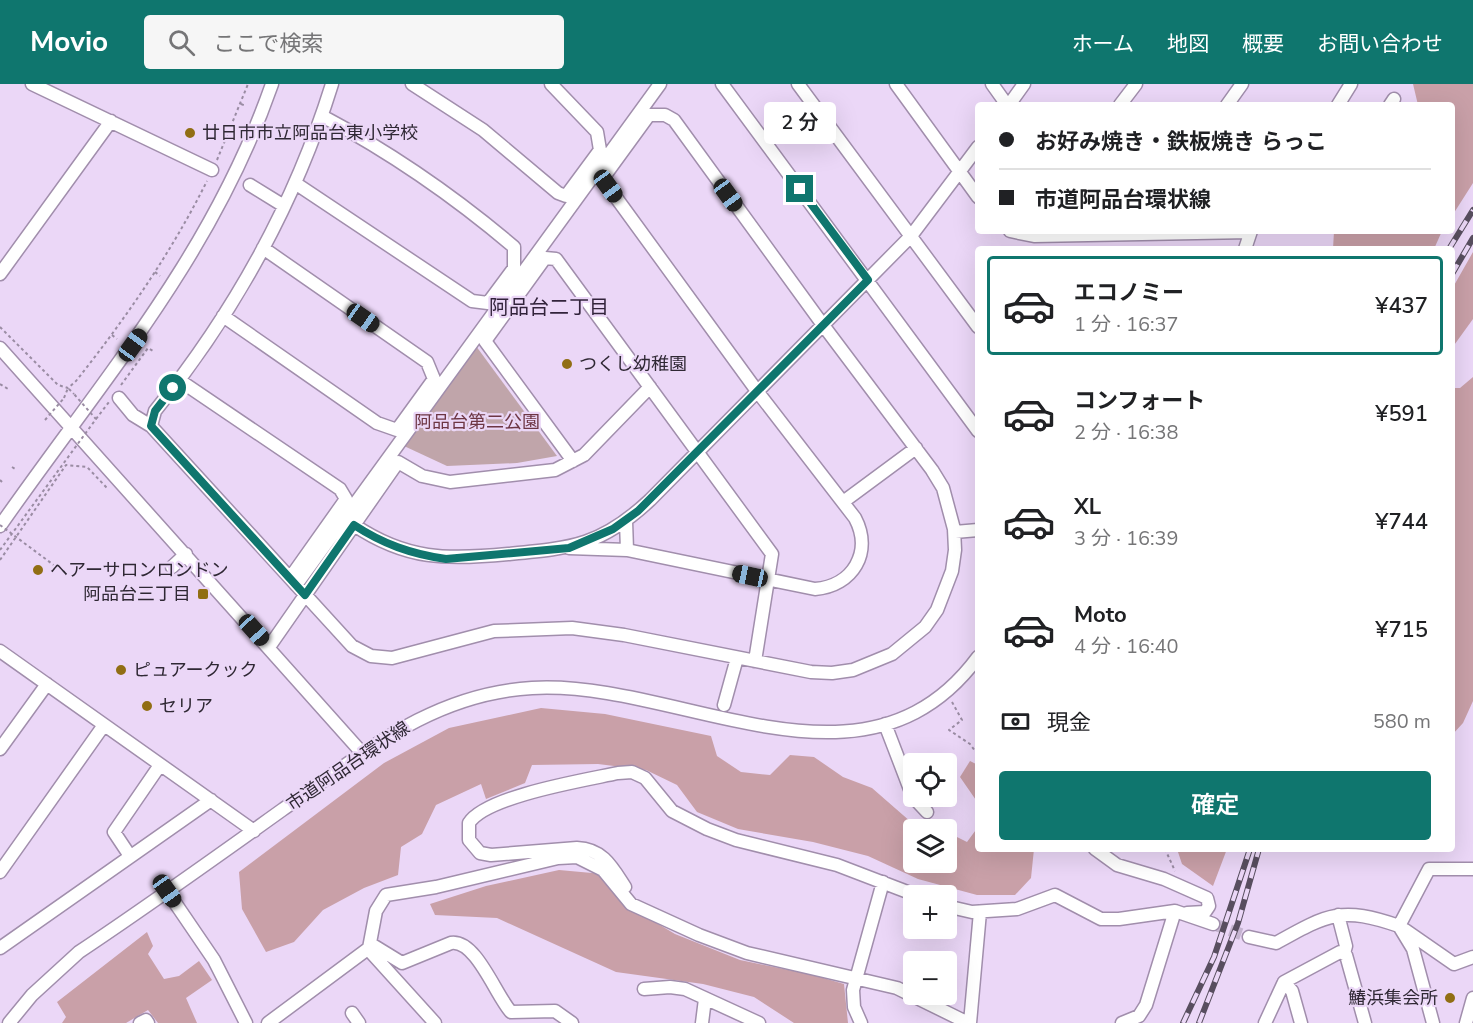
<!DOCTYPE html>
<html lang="ja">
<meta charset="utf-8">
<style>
body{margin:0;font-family:"Nunito Sans","Noto Sans JP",sans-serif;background:#f6f6f6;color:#202124;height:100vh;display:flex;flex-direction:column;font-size:22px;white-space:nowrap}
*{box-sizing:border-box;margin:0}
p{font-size:20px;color:#757577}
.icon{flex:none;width:33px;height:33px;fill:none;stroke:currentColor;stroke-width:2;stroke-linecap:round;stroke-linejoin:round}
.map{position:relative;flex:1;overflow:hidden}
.drawer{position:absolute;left:975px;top:162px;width:480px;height:606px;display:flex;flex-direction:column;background:#fff;border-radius:6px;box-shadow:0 6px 24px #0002}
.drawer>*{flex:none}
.banner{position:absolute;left:975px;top:18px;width:480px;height:132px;border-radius:6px;box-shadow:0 6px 24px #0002;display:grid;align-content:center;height:132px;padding:0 24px;background:#fff}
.tools{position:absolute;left:903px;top:669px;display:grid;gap:12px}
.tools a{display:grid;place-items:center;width:54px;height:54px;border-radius:6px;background:#fff;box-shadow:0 6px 24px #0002;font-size:30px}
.end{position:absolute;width:27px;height:27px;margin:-14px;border:8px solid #0f766e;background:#fff;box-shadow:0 0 0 3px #fff}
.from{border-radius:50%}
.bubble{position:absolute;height:42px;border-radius:6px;background:#fff;box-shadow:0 6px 24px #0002;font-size:20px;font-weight:600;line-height:42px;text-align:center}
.car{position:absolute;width:18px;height:36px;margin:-18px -9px;border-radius:8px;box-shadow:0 0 4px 2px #0007;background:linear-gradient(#222 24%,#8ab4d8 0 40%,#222 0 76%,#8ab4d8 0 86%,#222 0)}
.banner b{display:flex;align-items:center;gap:21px;height:57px;font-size:22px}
.banner b+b{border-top:2px solid #e0e0e0}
.banner i{width:15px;height:15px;background:#202124}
ul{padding:10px 0 0;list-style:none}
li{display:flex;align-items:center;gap:18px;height:99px;margin:0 12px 9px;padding:0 12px;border:3px solid transparent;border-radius:6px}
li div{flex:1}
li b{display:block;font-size:22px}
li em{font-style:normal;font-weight:600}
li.selected{border-color:#0f766e}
li>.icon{width:54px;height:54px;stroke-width:1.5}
.pay{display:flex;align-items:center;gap:15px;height:66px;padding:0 24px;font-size:22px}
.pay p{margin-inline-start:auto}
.action{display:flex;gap:12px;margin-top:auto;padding:12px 24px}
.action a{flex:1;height:69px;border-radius:6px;background:#0f766e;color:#fff;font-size:24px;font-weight:600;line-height:69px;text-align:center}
header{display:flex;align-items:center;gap:36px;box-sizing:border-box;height:84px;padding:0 30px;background:#0f766e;color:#fff}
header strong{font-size:28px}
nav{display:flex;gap:33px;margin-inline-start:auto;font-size:21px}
.search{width:420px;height:54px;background:#f6f6f6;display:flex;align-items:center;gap:15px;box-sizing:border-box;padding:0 21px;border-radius:6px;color:#757577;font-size:22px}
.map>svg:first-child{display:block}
.green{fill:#c0a5aa}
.forest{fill:#c9a0a8}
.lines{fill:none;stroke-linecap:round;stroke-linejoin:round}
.minor-tunnel{stroke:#c5b4d0;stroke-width:12;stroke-dasharray:12 6;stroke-linecap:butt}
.minor-casing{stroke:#a18eac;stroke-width:15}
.path{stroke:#9a8ca3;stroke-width:2;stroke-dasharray:3 3;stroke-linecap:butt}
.minor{stroke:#fff;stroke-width:12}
.rail-casing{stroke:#584e5f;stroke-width:6}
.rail{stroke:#ebd7f7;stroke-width:4;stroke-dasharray:11;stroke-linecap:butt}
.path-bridge{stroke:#9a8ca3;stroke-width:2;stroke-dasharray:3 3;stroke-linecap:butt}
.route{stroke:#0f766e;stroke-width:8}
.poi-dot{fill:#916e14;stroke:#ebd7f7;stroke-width:2}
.labels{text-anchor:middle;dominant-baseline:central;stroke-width:4.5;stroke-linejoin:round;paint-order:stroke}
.poi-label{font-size:18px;fill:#2f2834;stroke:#ebd7f7;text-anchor:start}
.park-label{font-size:18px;fill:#6d3644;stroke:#ebd7f7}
.street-label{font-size:18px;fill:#2f2834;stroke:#ebd7f7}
.neighbourhood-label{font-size:20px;fill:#32233b;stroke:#ebd7f7}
</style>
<header>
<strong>Movio</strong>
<div class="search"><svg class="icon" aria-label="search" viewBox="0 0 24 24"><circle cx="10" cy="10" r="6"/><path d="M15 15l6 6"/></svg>ここで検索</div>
<nav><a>ホーム</a><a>地図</a><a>概要</a><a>お問い合わせ</a></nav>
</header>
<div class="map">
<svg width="1473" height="939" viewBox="0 0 1473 939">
<rect width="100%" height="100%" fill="#ebd7f7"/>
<!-- green -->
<path class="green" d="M476,262l81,110 -40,7 -70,3 -43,-20z"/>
<!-- forest -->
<path class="forest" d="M1413,0h60v99l-21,33v-111h-34z
M1334,147h108l-8,18h-101z
M1473,168v67l-21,29v-59z
M1473,293v324l-10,22 -11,12v-347h8z
M541,624l64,6 106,22 6,20 24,16 29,3 20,-20 24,2 29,20 29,11 47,41h19l-24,1v32h32l1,-30 20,10 11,-15v22h56l-3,29 -16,17h-38l-59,-16 -50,-23 -55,-14 -75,-13 -41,-17 -20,-27 -31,-15 -48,-6 -66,1 -7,18 -39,16 -5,-15 -45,21 -14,29 -21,13 -3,28 -34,13 -41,22 -29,32 -28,10 -24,-43 -3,-37 145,-109 65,-35z
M970,677l8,4v38l-18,-26z
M1177,765h50l-14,37 -31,-22z
M559,786l44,4 32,36 40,24 65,26 73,15 31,9 4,39h-54l-40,-26 -51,-13 -87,-12 -119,-54 -62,-3 -5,-11 56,-18z
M147,848l6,14 -5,8 16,25 15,-3 20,-15 13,19 -26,18 11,25h-39l-10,-13 -22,13h-64l4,-6 -9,-15z"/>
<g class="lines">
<!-- minor-tunnel -->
<path class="minor-tunnel" d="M1213,840l36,13"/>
<defs>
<path id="minor" d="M32,0l180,86
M332,0c-37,119 -99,230 -177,327l-4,15 201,220 19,10 21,2 102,-27 78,-3 52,7 187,37 21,1 21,-3 39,-16 33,-27 12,-17 15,-39 3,-21 -1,-21 -11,-41 -11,-18 -109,-145 -149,-205 -9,-5h-16l-43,59 -2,7 153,210 98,127c18,34 -2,68 -40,71l-188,-39 -58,-2
M412,0l71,46 75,63 8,3 34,-46 -3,-18 -46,-48
M722,0l256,347
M798,0l180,243
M896,0l82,113
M992,0l15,21
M1009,21l15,-21
M1120,21l16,-21
M1227,21l15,-21
M1338,21l13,-21
M1390,21l4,-6
M295,99l177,118 16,2 26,-35v-21c-59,-50 -124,-95 -192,-131
M250,101l34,21
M1010,147l24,5 216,-4
M1245,165l6,-18
M0,190l111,-153
M223,232l154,107 20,7 37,-51 -7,-17 -164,-114
M0,264l363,406
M179,296l161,109 6,10 -56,79
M119,314l14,17 18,11
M573,377l-88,-120 60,-83 11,1 216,295 -17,107
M843,418l73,-54
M626,437l1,29
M354,441l44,-63 24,14 28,6 105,-12 29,-15 66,-68
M0,442c102,-146 212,-270 272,-442
M955,448l23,-2
M172,483l14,-13
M296,501l364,-501
M269,563l85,-122c52,35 93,35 154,29 64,-6 93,-8 142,-54l261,-264 67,-89
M0,567l254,180
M724,621l13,-47
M885,640l28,73 14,15
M0,665l47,-65
M1095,765l22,16 47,14 43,19 2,8 -4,6 -18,1
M130,772l-16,-24 46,-67
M0,788l104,-147
M625,803c-13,-20 -22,-38 -48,-39l-86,7 -11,-2 -11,-13v-17c17,-27 117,-43 149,-50l14,-1 13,6 27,33 35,18 29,11 101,25 81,31
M167,807l47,69 32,63
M946,822l26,6 45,-3 38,-14 46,24h18l56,-8 38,13
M1338,831l8,31 -2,7
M1399,842l14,23 20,74
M1405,846l49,34 19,-7
M1249,853l27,6c52,-29 65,-37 123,-17l30,-57h44
M371,860l31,19 49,-20c25,-4 45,53 60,69l44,-1 17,12
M0,864l211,-148
M368,865l67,74
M1284,898l8,9 9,32
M644,905l26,-2 15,2 74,34
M352,929l7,10
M9,939l23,-28 47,-43c69,-46 136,-94 203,-142 80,-55 148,-116 250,-122 148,-9 332,123 446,-31
M140,939l6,-3 2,3
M268,939l101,-75 7,-37 10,-16 50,-8 122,-29 19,-1 26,13 28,34 68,31 48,18 150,35 71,35
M702,939l3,-24
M861,939l-7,-16 -1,-17 30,-108
M970,939l10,-111
M1122,939l17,-7 7,-11 29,-94
M1265,939l19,-41 56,-30 6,3 19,68
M1466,939l7,-25"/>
</defs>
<!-- minor casing -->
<use href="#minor" class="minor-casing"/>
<!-- path -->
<path class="path" d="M241,20l5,2
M227,54l5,2
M217,76l31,-76
M155,188l5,4
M0,243l58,58 10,3 8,-7c50,-63 95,-128 131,-200
M112,251l5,4
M0,300l8,5
M121,301l27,-37 5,3
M64,314l4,-10 6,6
M96,335l13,-17
M12,383l5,3
M0,396l2,2
M0,476l66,-95 21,2 20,21
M952,618l10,18 -13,10 21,14 8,11
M1165,765l10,22"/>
<!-- minor -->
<use href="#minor" class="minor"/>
<defs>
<path id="rail" d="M1449,165l24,-39
M1452,190l21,-36
M1183,939l31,-66 36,-108
M1199,939l39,-100 21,-74"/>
</defs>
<!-- rail casing -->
<use href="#rail" class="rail-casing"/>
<!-- rail -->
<use href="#rail" class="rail"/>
<!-- path-bridge -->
<path class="path-bridge" d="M45,336l19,-22
M0,441l55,41
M0,466l96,-131 -22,-25"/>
</g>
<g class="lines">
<!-- route -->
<path class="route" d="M173,304l-18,23 -4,15 154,169 49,-70c29,19 57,29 92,34l123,-11 44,-19 25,-18 230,-231 -68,-91"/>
</g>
<!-- markers -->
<g class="poi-dot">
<circle cx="190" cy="49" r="6"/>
<circle cx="567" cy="280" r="6"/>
<circle cx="38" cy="486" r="6"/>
<rect x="197" y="504" width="12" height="12" rx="3"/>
<circle cx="121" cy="586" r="6"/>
<circle cx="147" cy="622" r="6"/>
<circle cx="1450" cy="914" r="6"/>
</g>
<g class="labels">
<!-- poi labels -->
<g class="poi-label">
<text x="202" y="49">廿日市市立阿品台東小学校</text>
<text x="579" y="280">つくし幼稚園</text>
<text x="50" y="486">ヘアーサロンロンドン</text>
<text x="191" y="510" text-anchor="end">阿品台三丁目</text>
<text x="133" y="586">ピュアークック</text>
<text x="159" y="622">セリア</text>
<text x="1438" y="914" text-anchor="end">鰆浜集会所</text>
</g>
<!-- park labels -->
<g class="park-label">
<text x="477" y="338">阿品台第二公園</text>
</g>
<!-- street labels -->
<g class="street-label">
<text transform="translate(348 682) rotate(-34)">市道阿品台環状線</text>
</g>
<!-- neighbourhood labels -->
<g class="neighbourhood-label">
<text x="549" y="223">阿品台二丁目</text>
</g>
</g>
</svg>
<div class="tools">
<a><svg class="icon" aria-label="locate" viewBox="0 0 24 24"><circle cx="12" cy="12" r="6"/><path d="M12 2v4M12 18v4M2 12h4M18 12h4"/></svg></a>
<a><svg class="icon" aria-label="layers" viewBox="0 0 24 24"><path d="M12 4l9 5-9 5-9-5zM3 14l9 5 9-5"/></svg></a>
<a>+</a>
<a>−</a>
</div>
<i class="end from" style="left:173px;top:304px"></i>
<i class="end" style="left:800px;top:105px"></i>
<div class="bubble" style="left:764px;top:18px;width:72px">2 分</div>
<i class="car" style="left:608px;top:102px;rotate:144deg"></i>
<i class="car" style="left:728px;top:111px;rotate:144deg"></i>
<i class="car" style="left:363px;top:234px;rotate:125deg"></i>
<i class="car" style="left:133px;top:261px;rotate:36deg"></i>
<i class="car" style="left:750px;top:492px;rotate:282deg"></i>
<i class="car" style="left:254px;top:546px;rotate:138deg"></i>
<i class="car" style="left:167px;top:807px;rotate:145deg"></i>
<div class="banner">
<b><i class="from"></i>お好み焼き・鉄板焼き らっこ</b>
<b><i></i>市道阿品台環状線</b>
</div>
<section class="drawer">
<ul>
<li class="selected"><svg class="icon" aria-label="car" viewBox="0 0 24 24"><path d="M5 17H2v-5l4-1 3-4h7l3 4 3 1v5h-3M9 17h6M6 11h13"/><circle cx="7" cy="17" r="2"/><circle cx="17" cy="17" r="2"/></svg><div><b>エコノミー</b><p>1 分 · 16:37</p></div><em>¥437</em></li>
<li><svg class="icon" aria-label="car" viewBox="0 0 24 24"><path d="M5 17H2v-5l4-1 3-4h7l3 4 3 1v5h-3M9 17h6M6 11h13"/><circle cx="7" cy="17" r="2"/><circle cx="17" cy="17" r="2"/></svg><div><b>コンフォート</b><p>2 分 · 16:38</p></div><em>¥591</em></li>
<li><svg class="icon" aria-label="car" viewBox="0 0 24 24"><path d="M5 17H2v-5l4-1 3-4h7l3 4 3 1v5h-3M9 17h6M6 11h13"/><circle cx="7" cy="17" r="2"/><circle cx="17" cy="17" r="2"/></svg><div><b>XL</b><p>3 分 · 16:39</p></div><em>¥744</em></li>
<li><svg class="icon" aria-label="car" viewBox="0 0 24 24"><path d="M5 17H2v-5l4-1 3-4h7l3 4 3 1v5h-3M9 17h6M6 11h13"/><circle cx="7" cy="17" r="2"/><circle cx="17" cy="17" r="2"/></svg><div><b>Moto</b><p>4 分 · 16:40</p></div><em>¥715</em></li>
</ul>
<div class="pay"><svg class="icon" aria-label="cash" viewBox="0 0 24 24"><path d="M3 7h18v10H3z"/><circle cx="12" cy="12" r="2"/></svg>現金<p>580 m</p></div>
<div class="action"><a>確定</a></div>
</section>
</div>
